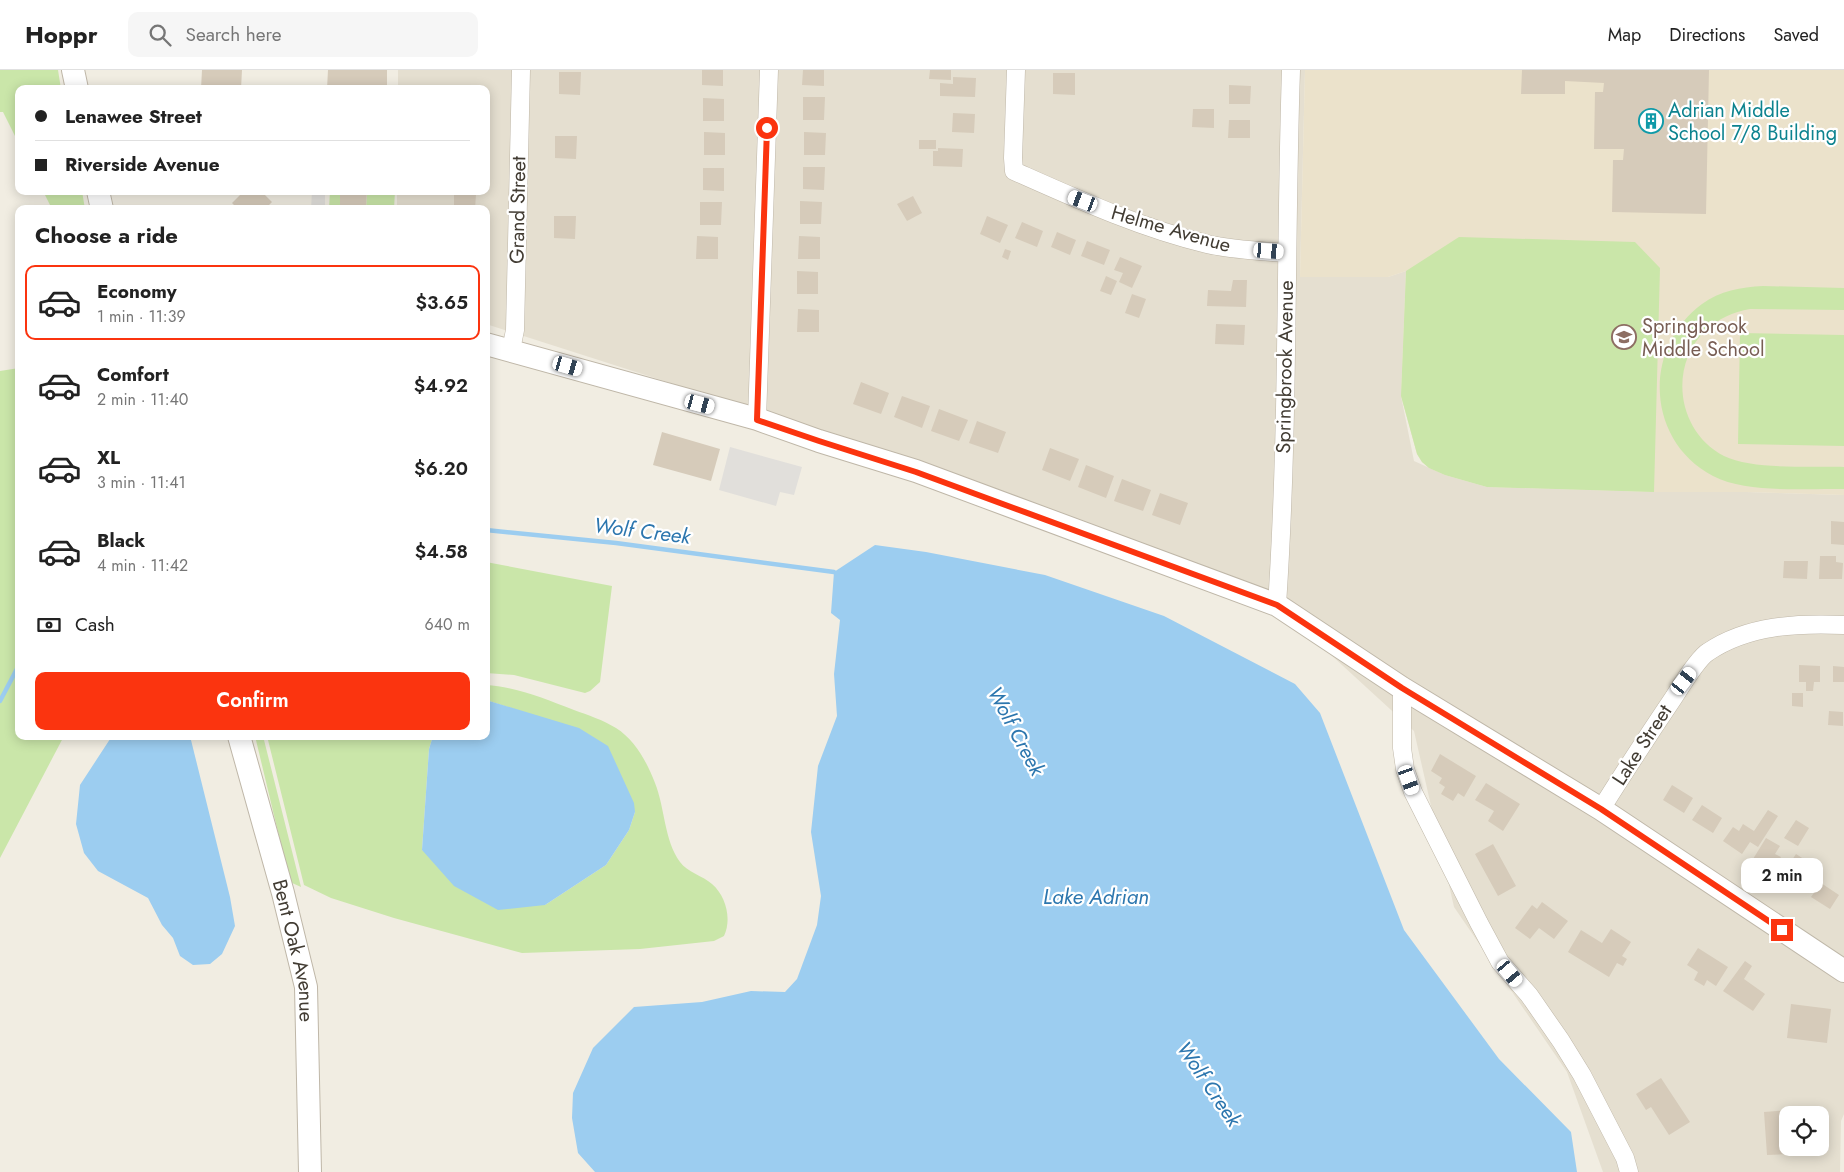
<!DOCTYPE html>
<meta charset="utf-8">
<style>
body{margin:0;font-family:Jost,sans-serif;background:#f6f6f6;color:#222;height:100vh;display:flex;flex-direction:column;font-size:19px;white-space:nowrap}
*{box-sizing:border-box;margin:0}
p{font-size:16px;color:#767676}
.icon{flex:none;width:28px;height:28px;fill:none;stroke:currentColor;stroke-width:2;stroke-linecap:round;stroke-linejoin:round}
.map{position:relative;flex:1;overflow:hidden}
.panel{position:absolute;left:15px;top:135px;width:475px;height:535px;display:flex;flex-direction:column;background:#fff;border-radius:10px;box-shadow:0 2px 12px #0003}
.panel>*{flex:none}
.banner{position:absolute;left:15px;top:15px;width:475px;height:110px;border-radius:10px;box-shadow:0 2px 12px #0003;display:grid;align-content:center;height:110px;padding:0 20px;background:#fff}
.controls{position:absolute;left:1779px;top:1036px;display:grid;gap:10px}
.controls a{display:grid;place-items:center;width:50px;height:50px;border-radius:10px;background:#fff;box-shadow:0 2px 12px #0003;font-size:25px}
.end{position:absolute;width:22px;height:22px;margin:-11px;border:6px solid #fb340f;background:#fff;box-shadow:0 0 0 2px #fff}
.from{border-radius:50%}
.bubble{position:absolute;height:35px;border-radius:10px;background:#fff;box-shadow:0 2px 12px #0003;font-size:16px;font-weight:600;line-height:35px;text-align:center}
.car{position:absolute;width:15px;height:30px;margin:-15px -8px;border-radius:6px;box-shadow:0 0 4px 1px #0007;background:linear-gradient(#fff 24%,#345 0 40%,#fff 0 76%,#345 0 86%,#fff 0)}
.banner b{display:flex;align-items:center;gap:18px;height:48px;font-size:19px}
.banner b+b{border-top:1px solid #e0e0e0}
.banner i{width:12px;height:12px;background:#222}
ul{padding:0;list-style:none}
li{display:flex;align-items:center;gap:15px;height:75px;margin:0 10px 8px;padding:0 10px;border:2px solid transparent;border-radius:10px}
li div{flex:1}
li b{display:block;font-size:19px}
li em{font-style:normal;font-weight:600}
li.selected{border-color:#fb340f}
li>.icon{width:45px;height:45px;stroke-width:1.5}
h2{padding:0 20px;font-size:22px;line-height:60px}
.pay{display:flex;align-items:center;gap:12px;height:55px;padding:0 20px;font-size:19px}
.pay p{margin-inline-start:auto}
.cta{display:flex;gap:10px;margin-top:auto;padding:10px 20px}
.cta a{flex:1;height:58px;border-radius:10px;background:#fb340f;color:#fff;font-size:20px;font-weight:600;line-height:58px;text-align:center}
header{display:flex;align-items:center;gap:30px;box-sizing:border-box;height:70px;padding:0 25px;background:#fff;border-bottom:1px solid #e0e0e0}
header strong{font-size:24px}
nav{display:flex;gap:28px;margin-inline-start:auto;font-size:18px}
.search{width:350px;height:45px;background:#f6f6f6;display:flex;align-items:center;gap:12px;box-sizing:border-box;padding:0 18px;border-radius:10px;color:#767676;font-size:19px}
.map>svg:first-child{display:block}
.residential{fill:#e5dfd0;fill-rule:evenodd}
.education{fill:#ebe2cb}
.green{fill:#cae6a9}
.parking{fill:#e1dfdb}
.water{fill:#9ccdf0}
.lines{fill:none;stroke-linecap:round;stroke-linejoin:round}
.stream{stroke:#9ccdf0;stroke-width:4.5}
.building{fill:#d6cbba}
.minor-casing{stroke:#bfb7a8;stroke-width:19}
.tertiary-casing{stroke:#bfb7a8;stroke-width:24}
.minor{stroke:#fff;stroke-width:18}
.tertiary{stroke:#fff;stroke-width:22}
.route{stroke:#fb340f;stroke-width:6}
.labels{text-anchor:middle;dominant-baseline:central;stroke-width:4.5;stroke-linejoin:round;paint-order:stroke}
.culture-label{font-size:20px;fill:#0d838f;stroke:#fff;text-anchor:start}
.street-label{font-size:20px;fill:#423c33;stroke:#fff}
.education-label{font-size:20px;fill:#785e54;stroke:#fff;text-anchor:start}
.water-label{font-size:21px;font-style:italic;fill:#2c76ae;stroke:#fff}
</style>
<header>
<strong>Hoppr</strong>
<div class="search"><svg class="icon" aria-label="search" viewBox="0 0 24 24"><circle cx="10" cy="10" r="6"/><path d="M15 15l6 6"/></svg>Search here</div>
<nav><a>Map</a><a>Directions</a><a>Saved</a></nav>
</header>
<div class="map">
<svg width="1844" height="1102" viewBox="0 0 1844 1102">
<rect width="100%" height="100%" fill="#f1ede2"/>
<!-- residential -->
<path class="residential" d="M398,0h907l-5,206 88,1 18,-6 -5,125 13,65 31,14 42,12 167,5h93l97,3v619l-3,7 -1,51h-237l-36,-100 -113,-165 -40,-176 -155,-142 -398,-145 -375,-120v-115h-89v-18h89v-102h-88zM1788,1045h32v33h-32z"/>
<!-- education -->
<path class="education" d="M1305,0h539v425l-97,-3h-93l-167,-5 -42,-12 -16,-7 -7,-6 -5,-8 -16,-58 5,-125 -18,6h-88z"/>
<!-- green -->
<path class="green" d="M0,0h58l3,19h-42v55l-16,-32h-3z
M43,121h39l3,18h-33z
M330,121h10v16l-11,2z
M367,121h28l-1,18h-28z
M1459,167l176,5 25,26 -6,224 -167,-5 -42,-12 -16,-7 -7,-6 -5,-8 -16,-58 5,-125z
M1763,216l81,2v22l-94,-1c-17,3 -32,10 -44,21 -38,36 -29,102 18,126 28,14 87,10 120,11v22c-39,-1 -96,5 -131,-13 -67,-35 -71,-128 -11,-172 18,-13 39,-17 61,-18z
M1740,263l104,2v111l-106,-2z
M19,298v368h45l-64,122v-487z
M486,492l126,24 -12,96 -10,9 -5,2 -71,-18 -28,-2z
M486,615c31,2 59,14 88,25 14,5 29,10 42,18 19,12 31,34 39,55 10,25 9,57 25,79 7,10 23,14 32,22 14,12 20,35 12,52l-10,5 -74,8 -118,4 -128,-35 -63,-20 -27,-13 -37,-149h166l-4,13 -7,101 123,55 61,-40 23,-35 6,-18 -99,-96 -50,-16z
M255,666h8l38,151 -11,-5z"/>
<!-- parking -->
<path class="parking" d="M312,121h13v18h-14z
M730,377l72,20 -8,28 -14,-3 -4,14 -57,-16z"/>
<!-- water -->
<path class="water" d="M875,475l51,7 119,23 119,41 131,68 25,29 84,217 95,129 72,73 6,40h-982l-17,-19 -6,-35 1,-25 20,-45 41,-41 68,-5 49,-11 34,1 12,-13 20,-54 4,-29 -10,-64 7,-66 19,-50 -3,-42 6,-54 -9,-7 3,-41z
M486,630l93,28 29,18 26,57 1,9 -6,18 -23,35 -61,40 -47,5 -44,-24 -32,-36 7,-101 4,-13h53z
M112,666h78l40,161 5,29 -13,28 -12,10 -17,1 -13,-9 -7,-18 -11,-13 -14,-27 -50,-27 -14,-18 -8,-29 4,-39z"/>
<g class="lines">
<!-- stream -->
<path class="stream" d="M486,460l130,13 218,29 3,2
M0,631l19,-36"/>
</g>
<!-- building -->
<path class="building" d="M202,0h40l-1,19h-40z
M328,0h59v19h-60z
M702,0h21v16l-21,-1z
M803,0h21v16l-22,-1z
M930,0h21v10l-22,-1z
M1522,0h187l-3,144 -94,-2 1,-52h10l1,-11h-30l1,-57h8l1,-9 -39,-2v13h-44z
M559,2h22l-1,23 -21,-1z
M1053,3h22v22l-22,-1z
M953,7l23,1 -1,19 -35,-1v-13l13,1z
M1229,15l22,1 -1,18h-21z
M803,27h22l-1,23h-21z
M703,28l21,1v22h-21z
M1193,39h21v19l-22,-1z
M953,43l22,1 -1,19 -22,-1z
M1229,50h21v18h-22z
M704,62l21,1v22h-21z
M804,62l22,1 -1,22h-21z
M555,66h22l-1,23 -21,-1z
M919,70h17v9h-17z
M938,78l25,1 -1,18 -29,-1v-15h5z
M803,97h22l-1,23 -21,-1z
M703,98h21v23l-21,-1z
M244,121h17l11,11 -7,7h-27l-6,-6z
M340,121h27l-1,18h-32v-2h6z
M454,124h22l-1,15h-21z
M913,126l9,17 -15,8 -10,-17z
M800,131l22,1 -1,22h-21z
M700,132h22l-1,23h-21z
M554,146h22l-1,23 -21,-1z
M987,146l21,9 -8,18 -20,-9z
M1022,152l21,9 -6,16 -22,-9z
M1057,162l19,8 -6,15 -19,-8z
M697,166l21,1v22h-22z
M799,166l21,1v22h-22z
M1087,171l23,9 -6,15 -23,-9z
M1005,179l6,2 -3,9 -6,-3z
M1120,187l22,9 -10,22 -13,-6 4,-9 -9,-3z
M797,201l21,1v22h-21z
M1106,206l11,5 -6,14 -11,-4z
M1233,210h14l-1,27 -39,-1 1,-16 23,1z
M1132,224l14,5 -7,19 -14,-5z
M798,239l21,1v22h-22z
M1216,254l29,1 -1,20 -29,-1z
M861,312l28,11 -8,21 -28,-10z
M902,326l28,10 -8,22 -28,-11z
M939,339l29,11 -9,21 -28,-10z
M977,351l29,11 -8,21 -29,-10z
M662,362l58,17 -9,32 -58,-16z
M1050,378l29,11 -9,22 -28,-11z
M1086,395l28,11 -8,22 -28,-11z
M1122,409l29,11 -8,21 -29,-10z
M1160,423l28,10 -8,22 -28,-10z
M1831,451l13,1v23l-13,-1z
M1820,486h16v6l7,1 -1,16h-23z
M1784,491h24l-1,18 -24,-1z
M1799,595l21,1v16h-6l-1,9h-7v-9h-7z
M1833,596l11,1v15h-11z
M1792,623h11v14l-11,-1z
M1829,641l14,1v14l-15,-1z
M1440,684l36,22 -12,21 -6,-4 -5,8 -12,-7 4,-7 -6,-4 3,-5 -11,-7z
M1486,713l34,21 -17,27 -15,-10 6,-10 -19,-11z
M1672,715l21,13 -9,15 -21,-13z
M1702,735l20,13 -9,15 -21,-13z
M1768,740l10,6 -20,31 -8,-5 -8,12 -19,-13 10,-14 6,4 4,-7 11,7z
M1796,750l13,8 -11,18 -14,-8z
M1766,768l14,8 -5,8 6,3 -9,14 -19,-12z
M1493,774l23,42 -18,10 -23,-42z
M1796,784l20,13 -15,24 -21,-13z
M1821,813l18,12 -9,14 -19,-12z
M1542,832l26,19 -14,18 -15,-11 -9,11 -15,-11 17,-23 5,4z
M1611,859l20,13 -9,14 5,3 -4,7 -6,-3 -8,14 -41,-25 13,-22 21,13z
M1698,878l30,19 -12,19 -9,-6 -3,6 -10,-6 4,-8 -11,-7z
M1745,891l7,5 -8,13 21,15 -12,17 -30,-20z
M1791,934l40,5 -4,34 -40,-5z
M1661,1008l29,44 -21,13 -18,-28 -5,3 -10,-16z
M1791,1040l1,5h-4v33h1v6l-22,1 -3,-43z"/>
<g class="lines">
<defs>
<path id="minor" d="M1016,0l-3,88 1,13c63,28 126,57 193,73 26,6 54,7 80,9
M511,280l4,-20 6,-260
M757,349l12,-349
M1277,535c12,-178 8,-357 14,-535
M1402,618v60l3,21 8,23 66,131 21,39 29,33 32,46 21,34 43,83 4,14
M1601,739c24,-38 48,-75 73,-112 7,-11 24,-39 34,-45 40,-27 90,-29 136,-27"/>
<g id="tertiary">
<path d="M73,0l4,19"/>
<path d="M98,121l4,18"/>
<path d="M486,274l271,75 62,22 97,30 361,134 125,83 199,121 243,162"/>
<path id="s1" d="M239,666l44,157 23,94 4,185"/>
</g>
</defs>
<!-- minor casing -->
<use href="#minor" class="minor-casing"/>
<!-- tertiary casing -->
<use href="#tertiary" class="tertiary-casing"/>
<!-- minor -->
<use href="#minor" class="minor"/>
<!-- tertiary -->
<use href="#tertiary" class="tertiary"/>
</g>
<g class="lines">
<!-- route -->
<path class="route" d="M767,58l-10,292 62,21 97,31 361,133 125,83 199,121 181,121"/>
</g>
<!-- icons -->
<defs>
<symbol id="building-ring" viewBox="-11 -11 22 22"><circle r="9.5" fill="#fff" stroke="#0f9aa8" stroke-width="1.5"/><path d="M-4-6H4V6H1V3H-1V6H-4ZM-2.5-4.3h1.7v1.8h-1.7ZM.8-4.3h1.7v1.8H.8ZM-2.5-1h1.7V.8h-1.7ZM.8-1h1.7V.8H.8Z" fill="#0f9aa8"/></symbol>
<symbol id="school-ring" viewBox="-11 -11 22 22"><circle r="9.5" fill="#fff" stroke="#8d6e63" stroke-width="1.5"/><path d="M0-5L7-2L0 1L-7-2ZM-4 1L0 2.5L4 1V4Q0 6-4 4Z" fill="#8d6e63"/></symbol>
</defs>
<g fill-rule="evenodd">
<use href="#building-ring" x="1637" y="37" width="28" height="28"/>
<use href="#school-ring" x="1610" y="253" width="28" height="28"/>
</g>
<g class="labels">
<!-- culture labels -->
<g class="culture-label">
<text x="1668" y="40">Adrian Middle<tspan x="1668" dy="23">School 7/8 Building</tspan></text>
</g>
<!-- street labels -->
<g class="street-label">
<text transform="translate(518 140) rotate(-89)">Grand Street</text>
<text transform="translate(1171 159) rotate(16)">Helme Avenue</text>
<text transform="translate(1285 297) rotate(-89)">Springbrook Avenue</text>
<text transform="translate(1642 675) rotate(-57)">Lake Street</text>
<text stroke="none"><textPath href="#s1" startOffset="222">Bent Oak Avenue</textPath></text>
</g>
<!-- education labels -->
<g class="education-label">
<text x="1642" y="256">Springbrook<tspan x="1642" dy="23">Middle School</tspan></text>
</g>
<!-- water labels -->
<g class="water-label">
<text transform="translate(642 461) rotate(7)">Wolf Creek</text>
<text transform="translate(1016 661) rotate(62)">Wolf Creek</text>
<text x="1096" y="827">Lake Adrian</text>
<text transform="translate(1209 1014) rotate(56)">Wolf Creek</text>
</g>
</g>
</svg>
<div class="controls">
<a><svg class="icon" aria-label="locate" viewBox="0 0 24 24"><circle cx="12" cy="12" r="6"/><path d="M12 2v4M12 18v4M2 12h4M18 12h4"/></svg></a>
</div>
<i class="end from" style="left:767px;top:58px"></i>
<i class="end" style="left:1782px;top:860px"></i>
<div class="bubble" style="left:1741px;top:788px;width:82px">2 min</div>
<i class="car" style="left:1083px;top:131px;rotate:291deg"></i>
<i class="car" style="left:1269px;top:181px;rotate:94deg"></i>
<i class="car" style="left:568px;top:296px;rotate:106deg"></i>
<i class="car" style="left:700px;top:334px;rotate:105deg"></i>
<i class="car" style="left:1684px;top:611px;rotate:38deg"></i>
<i class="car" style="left:1409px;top:710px;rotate:160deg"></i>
<i class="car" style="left:1510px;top:903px;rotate:140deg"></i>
<div class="banner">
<b><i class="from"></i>Lenawee Street</b>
<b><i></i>Riverside Avenue</b>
</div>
<section class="panel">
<h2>Choose a ride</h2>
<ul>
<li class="selected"><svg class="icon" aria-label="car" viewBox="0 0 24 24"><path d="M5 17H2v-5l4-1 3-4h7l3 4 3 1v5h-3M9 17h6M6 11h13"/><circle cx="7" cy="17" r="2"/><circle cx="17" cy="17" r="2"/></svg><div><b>Economy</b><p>1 min · 11:39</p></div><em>$3.65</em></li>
<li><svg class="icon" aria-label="car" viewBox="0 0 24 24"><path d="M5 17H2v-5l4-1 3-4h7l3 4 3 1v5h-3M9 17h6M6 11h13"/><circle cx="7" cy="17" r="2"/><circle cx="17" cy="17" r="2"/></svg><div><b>Comfort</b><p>2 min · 11:40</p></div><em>$4.92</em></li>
<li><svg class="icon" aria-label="car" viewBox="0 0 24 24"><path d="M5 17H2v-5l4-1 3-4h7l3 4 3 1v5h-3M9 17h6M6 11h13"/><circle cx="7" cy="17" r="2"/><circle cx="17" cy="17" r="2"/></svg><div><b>XL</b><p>3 min · 11:41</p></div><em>$6.20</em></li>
<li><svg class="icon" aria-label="car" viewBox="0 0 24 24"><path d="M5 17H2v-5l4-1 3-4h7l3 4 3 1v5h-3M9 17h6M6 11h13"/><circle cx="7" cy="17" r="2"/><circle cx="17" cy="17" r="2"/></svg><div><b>Black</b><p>4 min · 11:42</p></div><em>$4.58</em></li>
</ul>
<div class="pay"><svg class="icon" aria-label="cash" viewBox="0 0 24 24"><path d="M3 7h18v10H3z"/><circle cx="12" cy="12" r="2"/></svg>Cash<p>640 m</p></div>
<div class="cta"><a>Confirm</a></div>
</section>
</div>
